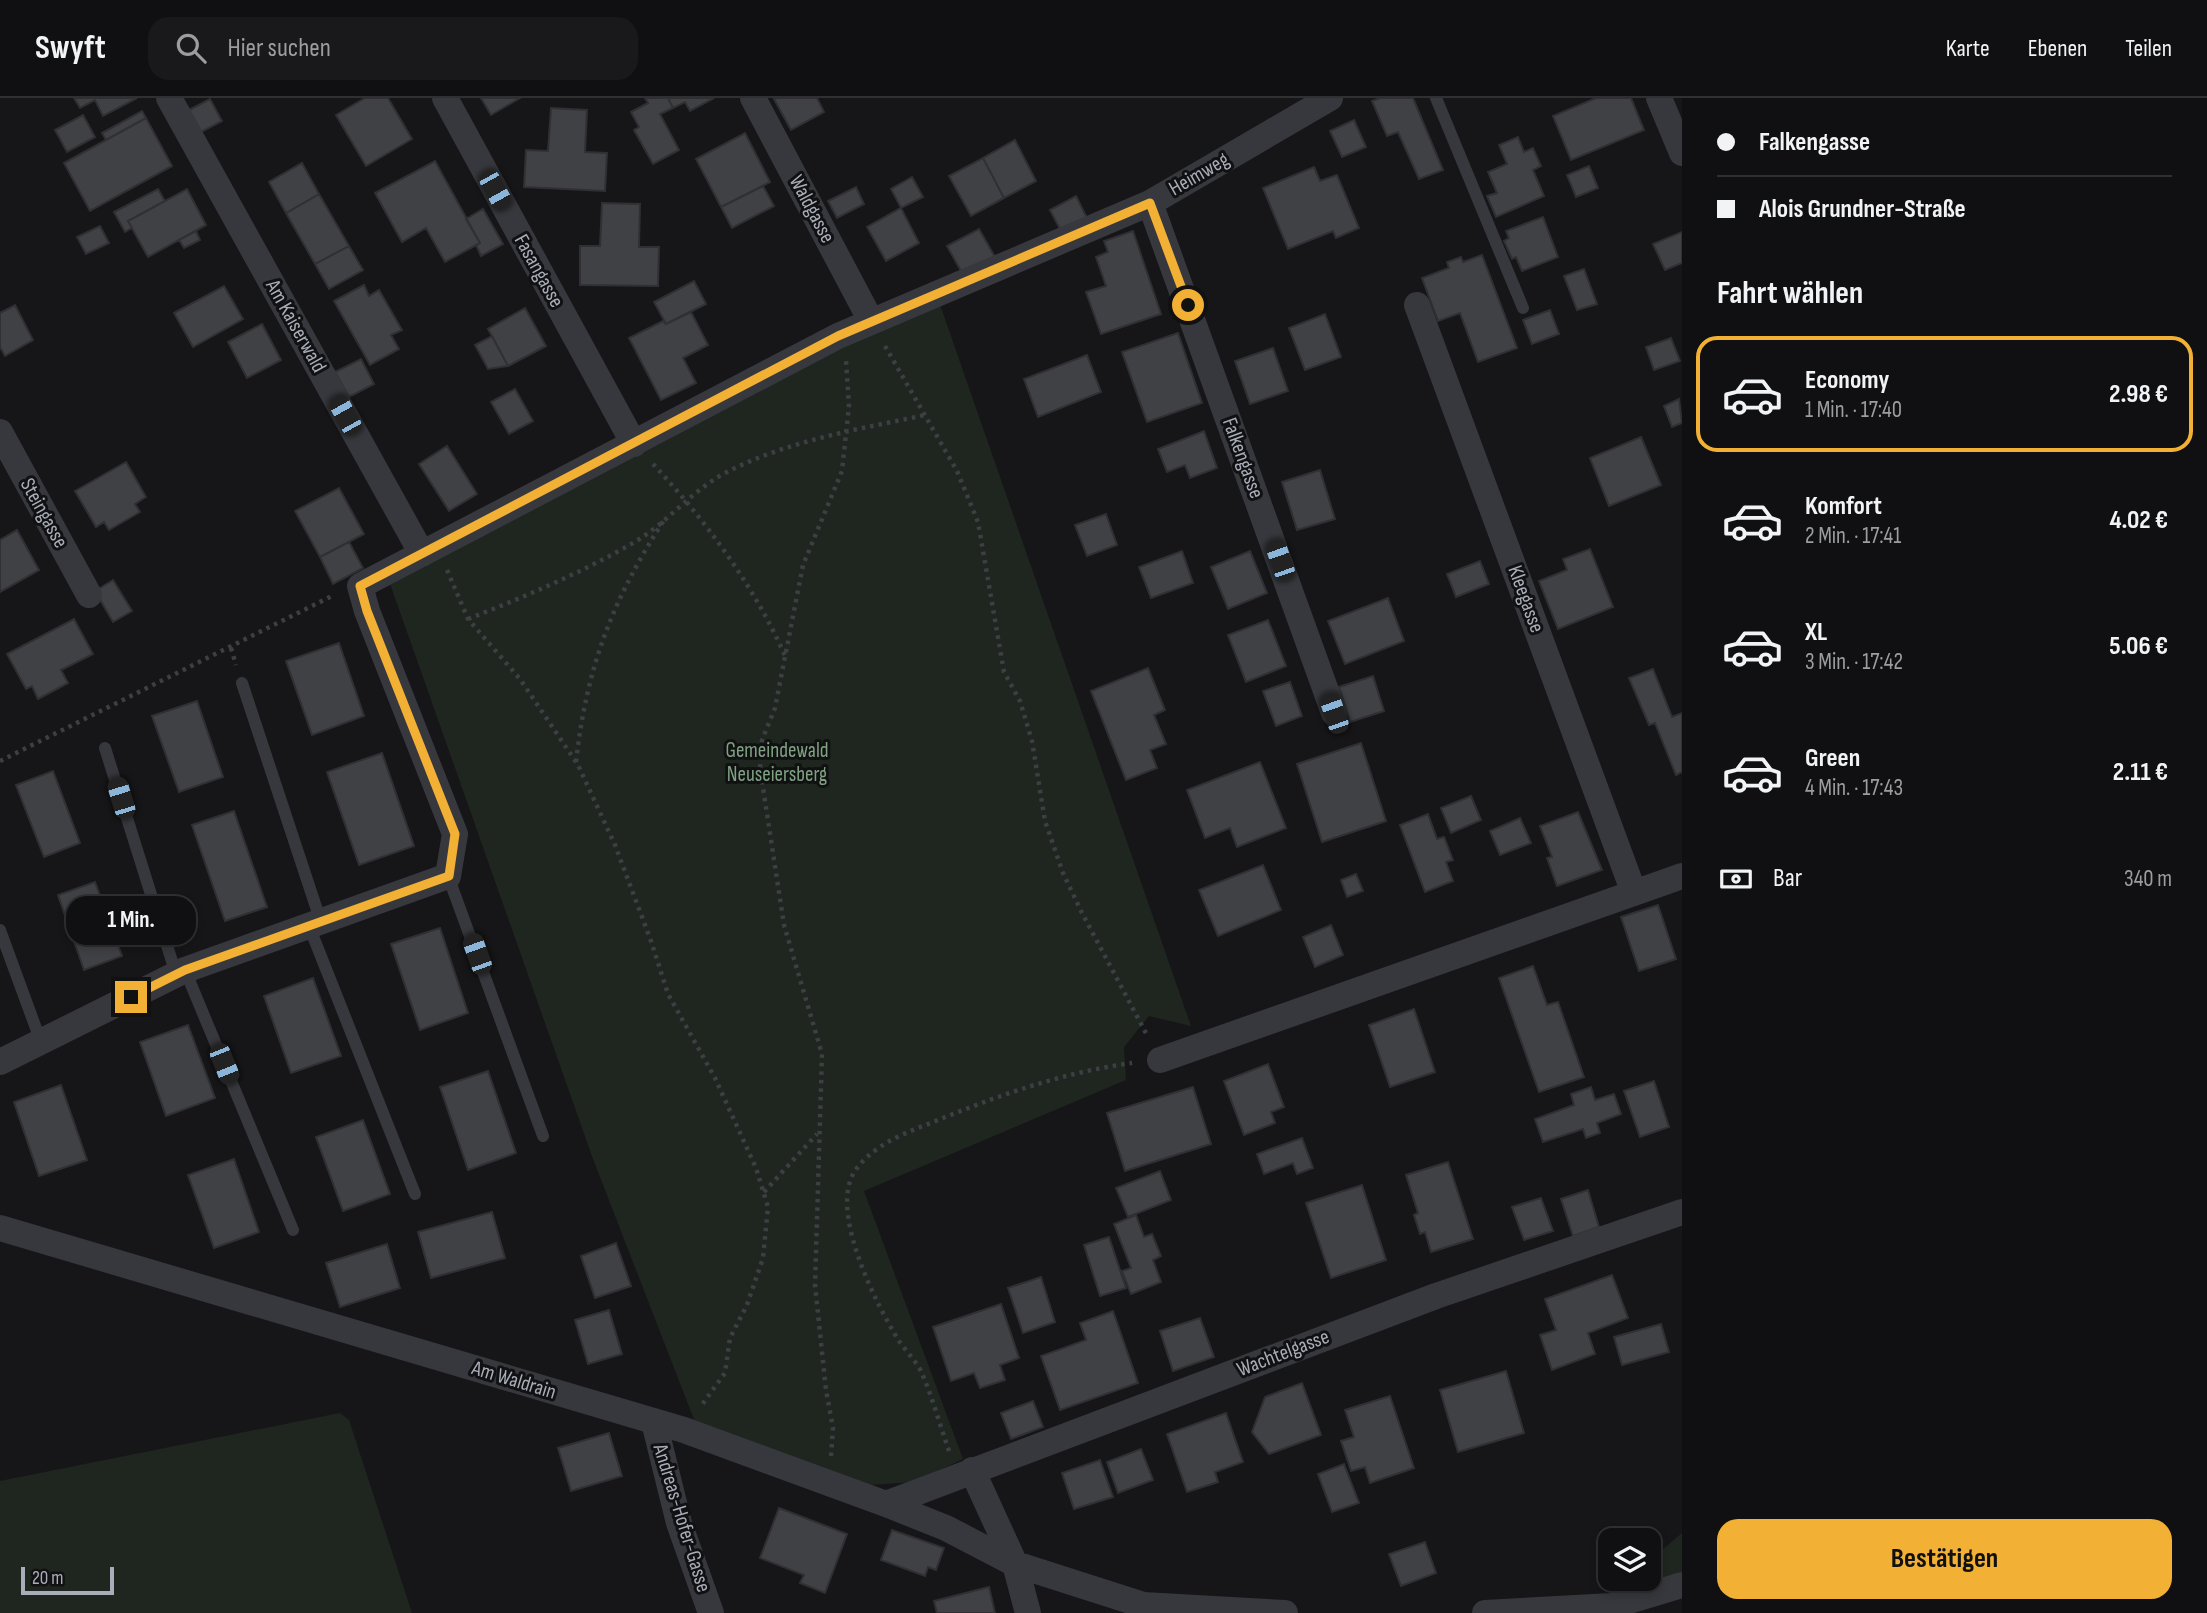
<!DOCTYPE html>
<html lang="de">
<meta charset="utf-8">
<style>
body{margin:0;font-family:"Sofia Sans Condensed",sans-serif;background:#19191b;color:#f1f3f6;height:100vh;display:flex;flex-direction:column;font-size:26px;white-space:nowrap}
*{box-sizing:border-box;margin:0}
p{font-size:23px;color:#9c9d9f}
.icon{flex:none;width:38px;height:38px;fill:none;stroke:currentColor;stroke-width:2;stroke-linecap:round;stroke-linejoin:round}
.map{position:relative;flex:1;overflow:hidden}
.side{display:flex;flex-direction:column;background:#101012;width:525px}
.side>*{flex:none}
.guide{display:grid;align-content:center;height:154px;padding:0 35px;background:#101012}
.tools{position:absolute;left:1598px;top:1430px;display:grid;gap:14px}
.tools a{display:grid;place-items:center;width:63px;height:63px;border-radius:14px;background:#101012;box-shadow:0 4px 10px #0003,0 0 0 2px #303032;font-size:35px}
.scale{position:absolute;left:21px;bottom:18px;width:93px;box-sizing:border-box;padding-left:7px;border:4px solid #a8adb8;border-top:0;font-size:19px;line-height:24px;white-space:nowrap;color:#a8adb8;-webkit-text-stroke:5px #111113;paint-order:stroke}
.end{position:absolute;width:32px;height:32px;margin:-16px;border:9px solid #f2b134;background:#111;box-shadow:0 0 0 4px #111}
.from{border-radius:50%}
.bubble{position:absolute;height:49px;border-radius:21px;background:#101012;box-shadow:0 4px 10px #0003,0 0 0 2px #303032;font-size:23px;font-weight:700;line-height:49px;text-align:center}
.car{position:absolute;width:21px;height:42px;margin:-21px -10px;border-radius:9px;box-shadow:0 0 5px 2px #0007;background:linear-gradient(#222 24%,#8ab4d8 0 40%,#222 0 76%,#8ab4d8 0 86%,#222 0)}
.guide b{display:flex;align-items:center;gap:24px;height:66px;font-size:26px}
.guide b+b{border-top:2px solid #303032}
.guide i{width:18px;height:18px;background:#f1f3f6}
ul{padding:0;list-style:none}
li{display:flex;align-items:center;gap:21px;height:116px;margin:0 14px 10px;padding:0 21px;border:4px solid transparent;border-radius:21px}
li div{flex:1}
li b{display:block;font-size:26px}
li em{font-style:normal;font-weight:700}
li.on{border-color:#f2b134}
li>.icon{width:63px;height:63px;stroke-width:1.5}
h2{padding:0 35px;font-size:32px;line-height:84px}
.pay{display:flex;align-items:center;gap:18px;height:77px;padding:0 35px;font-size:26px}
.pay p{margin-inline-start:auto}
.button{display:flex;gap:14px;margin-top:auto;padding:14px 35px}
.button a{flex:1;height:80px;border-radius:21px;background:#f2b134;color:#111;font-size:28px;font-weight:700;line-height:80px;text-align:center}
header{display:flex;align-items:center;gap:42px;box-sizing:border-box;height:98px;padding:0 35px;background:#101012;border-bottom:2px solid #303032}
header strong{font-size:33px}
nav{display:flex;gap:38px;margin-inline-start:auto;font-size:24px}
.search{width:490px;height:63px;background:#19191b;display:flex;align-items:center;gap:18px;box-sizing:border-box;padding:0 24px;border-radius:21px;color:#9c9d9f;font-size:26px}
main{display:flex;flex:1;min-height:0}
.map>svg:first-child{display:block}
.green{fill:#1e261f}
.building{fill:#404145;stroke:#303034;stroke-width:2}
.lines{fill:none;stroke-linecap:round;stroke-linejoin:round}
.path{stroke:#3d3f44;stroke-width:4.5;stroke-dasharray:3.5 5;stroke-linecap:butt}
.service{stroke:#37383d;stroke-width:12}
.minor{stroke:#37383d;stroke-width:26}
.route{stroke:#f2b134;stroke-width:9}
.labels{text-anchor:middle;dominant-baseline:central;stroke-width:6;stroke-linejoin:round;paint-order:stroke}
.street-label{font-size:21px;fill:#a8adb8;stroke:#111113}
.park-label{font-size:21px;fill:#7fa381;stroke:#111113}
</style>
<header>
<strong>Swyft</strong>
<div class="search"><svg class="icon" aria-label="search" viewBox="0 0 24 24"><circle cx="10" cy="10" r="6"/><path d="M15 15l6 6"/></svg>Hier suchen</div>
<nav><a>Karte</a><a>Ebenen</a><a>Teilen</a></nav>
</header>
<main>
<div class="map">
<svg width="1682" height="1515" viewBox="0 0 1682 1515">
<rect width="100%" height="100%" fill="#161618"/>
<!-- green -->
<path class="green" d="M936,195l255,733 -42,-10 -25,31 2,33 -262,111 99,268 -49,23 -45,3 -174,-63 -102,-263 -205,-581z
M340,1315l9,7 63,193h-412v-132z
M1682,1435v39l-68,17 13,-10 21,-1 1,-17z"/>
<!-- building -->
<path class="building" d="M74,0h63l-34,18 -8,-16 -15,8z
M365,0h23l24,41 -46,27 -30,-51z
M481,0h39l-29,17z
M645,0h23l5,10 -13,6 19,36 -26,14 -19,-34 5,-3 -8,-15 17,-9z
M668,0h46l-24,13 -5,-9 -12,6z
M777,0h40l7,14 -33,18 -17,-31z
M1380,0h33l30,72 -24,9 -21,-47 -11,4 -15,-35z
M1596,0h35l13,32 -73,30 -18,-44z
M210,1l12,22 -21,11 -12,-22z
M551,10l36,2 -2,42 22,1 -2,38 -81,-4 2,-37 22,1z
M142,13l4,7 -40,22 -4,-7z
M83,17l12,22 -28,15 -12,-22z
M146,20l26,48 -82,45 -26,-48z
M1354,22l12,27 -24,10 -12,-26z
M745,35l25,49 -49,25 -25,-48z
M1518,39l6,15 9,-4 8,18 -8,4 11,26 -48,21 -9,-21 10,-3 -9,-21 19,-8 -8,-19z
M1015,42l21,41 -32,17 -21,-40z
M983,60l21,40 -33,18 -22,-40z
M435,63l45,82 -35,19 -19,-34 -24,14 -27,-49z
M302,65l17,31 -33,19 -17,-31z
M1589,68l9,22 -22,9 -9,-22z
M1314,69l6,14 17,-6 22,53 -23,10 -3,-7 -45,18 -25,-61z
M912,79l11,20 -22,11 -10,-19z
M763,88l11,20 -42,22 -11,-21z
M856,89l8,17 -27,14 -9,-17z
M158,91l7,12 -37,20 4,7 -7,4 -11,-20z
M187,91l19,36 -58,32 -20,-36z
M319,96l30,52 -34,18 -29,-51z
M1076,98l11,22 -26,13 -11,-21z
M602,105l38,1 -1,43h20l-1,39 -78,-1v-39h20z
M901,110l18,35 -33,18 -19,-34z
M483,111l20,35 -22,12 -5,-11 4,-2 -14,-24z
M1543,119l15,40 -36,14 -6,-14 -4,2 -8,-18 5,-3 -3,-7z
M100,128l9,17 -23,11 -9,-17z
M979,131l16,28 -34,14 -14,-25z
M196,133l4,9 -16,8 -5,-8z
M1133,133l28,83 -60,20 -15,-42 20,-6 -10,-29 12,-5 -4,-11z
M1682,134v31l-17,7 -12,-26z
M349,148l14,24 -34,19 -14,-25z
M1482,157l35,93 -39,14 -18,-49 -22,8 -16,-43 27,-10 -2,-6 14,-5 2,5z
M1584,171l13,35 -20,6 -13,-34z
M694,183l12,23 -40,20 -12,-22z
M364,187l5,11 10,-6 23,40 -11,5 8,14 -29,16 -36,-64z
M224,188l19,33 -50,28 -19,-34z
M15,207l18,35 -28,16 -5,-9v-34z
M525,210l21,38 -38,20 -20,-37z
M1550,212l9,24 -27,10 -9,-24z
M691,214l17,33 -25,13 13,25 -35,17 -32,-62 34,-17 3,3z
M1325,216l16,43 -36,13 -16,-42z
M262,226l19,36 -34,18 -19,-36z
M1178,235l24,70 -55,19 -25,-70z
M492,238l16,30 -20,3 -13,-24z
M1671,240l9,23 -26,9 -8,-23z
M1273,250l15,43 -38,13 -15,-43z
M1087,257l14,37 -63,25 -14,-38z
M361,261l13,25 -25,13 -14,-25z
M515,291l18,32 -24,13 -18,-32z
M1679,301l3,24 -10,4 -8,-21z
M1204,333l13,37 -27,10 -5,-13 -18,7 -9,-23z
M1641,339l20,48 -52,21 -19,-48z
M447,348l30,48 -28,17 -30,-47z
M126,364l20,35 -11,7 5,8 -31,18 -5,-8 -8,5 -21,-36z
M1320,372l15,49 -38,11 -15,-48z
M339,390l25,46 -44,23 -25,-46z
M1106,416l11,31 -30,11 -12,-31z
M17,432l22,40 -39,22v-52z
M349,444l14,26 -30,16 -13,-27z
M1590,451l23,58 -55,22 -19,-48 28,-11 -4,-11z
M1182,453l11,32 -42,15 -12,-31z
M1250,453l17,42 -39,16 -17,-42z
M1480,463l9,23 -33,13 -9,-23z
M113,482l19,31 -19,11 -18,-31z
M1388,500l16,43 -59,23 -17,-43z
M74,521l19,35 -32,16 7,13 -30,16 -6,-13 -6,3 -19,-35z
M1268,522l18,46 -40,16 -18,-47z
M339,545l25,73 -52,19 -26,-74z
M1148,570l17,42 -11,5 12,29 -16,6 7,18 -31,12 -35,-89z
M1653,571l19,48 10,-4v59l-6,3 -21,-52 -6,2 -20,-47z
M1373,578l11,35 -34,11 -11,-35z
M1290,584l12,34 -26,10 -13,-35z
M197,603l26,76 -44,15 -27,-76z
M1361,645l25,78 -64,21 -25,-78z
M382,655l32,93 -55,19 -32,-93z
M1260,664l26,66 -49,19 -7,-19 -25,10 -18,-48z
M53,673l27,72 -36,14 -28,-72z
M1471,698l10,24 -30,13 -10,-25z
M234,713l33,96 -42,14 -33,-96z
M1578,714l24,58 -45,16 -10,-28 5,-1 -12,-31z
M1428,716l9,25 7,-2 9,23 -7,2 7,19 -28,11 -25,-67z
M1520,720l11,25 -31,12 -10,-24z
M1263,767l18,45 -63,26 -19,-46z
M1356,776l7,17 -16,6 -6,-17z
M95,784l27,74 -38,14 -26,-75z
M1658,807l18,54 -37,12 -18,-54z
M1331,827l12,30 -28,12 -12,-30z
M440,830l28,85 -48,17 -29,-86z
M1533,868l14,39 11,-3 26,75 -45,15 -40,-114z
M313,880l28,78 -50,17 -27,-77z
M1414,911l21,63 -45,15 -21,-62z
M188,927l27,73 -49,18 -26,-74z
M1268,966l16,43 -13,5 4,11 -31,12 -20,-54z
M488,973l28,82 -48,17 -28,-83z
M1654,983l15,46 -29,10 -16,-46z
M61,987l26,75 -48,16 -25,-74z
M1193,989l18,57 -86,27 -18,-58z
M1591,989l4,13 19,-6 7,20 -24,9 3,10 -14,5 -3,-9 -40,13 -8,-23 39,-14 -3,-11z
M363,1022l27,74 -47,17 -27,-74z
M1302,1040l11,30 -16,6 -4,-11 -29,11 -7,-20z
M234,1061l25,73 -45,16 -26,-73z
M1448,1064l25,77 -42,13 -6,-20 -5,2 -6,-19 4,-2 -12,-38z
M1160,1073l11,29 -43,17 -12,-29z
M1362,1087l24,75 -55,18 -25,-75z
M1588,1092l11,37 -26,9 -12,-37z
M1541,1100l12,33 -29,9 -12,-33z
M492,1114l13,46 -74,20 -13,-46z
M1136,1117l8,22 8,-3 9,22 -8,4 8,22 -30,12 -9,-23 9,-3 -17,-44z
M1109,1139l17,51 -26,8 -16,-51z
M616,1145l15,43 -36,12 -14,-42z
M387,1146l13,44 -60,19 -14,-44z
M1612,1177l16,43 -40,15 7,21 -43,16 -12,-35 16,-5 -11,-31z
M1041,1179l14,45 -32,11 -15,-45z
M1001,1206l18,54 -19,7 5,15 -25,8 -6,-15 -23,8 -18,-54z
M609,1212l13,44 -34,10 -13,-44z
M1113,1213l25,72 -78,27 -19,-54 45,-16 -6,-17z
M1200,1220l14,39 -41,14 -13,-40z
M1661,1226l8,28 -47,13 -8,-28z
M1506,1273l18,62 -66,19 -18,-62z
M1302,1285l19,52 -52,19 -17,-22 13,-35z
M1390,1298l24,72 -44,15 -5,-16 -14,4 -10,-30 13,-4 -9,-27z
M1033,1303l10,26 -32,12 -10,-26z
M1226,1315l17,49 -28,10 3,10 -31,10 -20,-58z
M609,1335l13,43 -51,15 -13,-43z
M1141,1351l12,31 -35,13 -11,-31z
M1100,1362l13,37 -39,12 -12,-36z
M1344,1366l15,39 -27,9 -14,-38z
M779,1410l68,26 -22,59 -25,-10 4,-8 -44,-17z
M892,1432l52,18 -8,22 -8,-3 -3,9 -44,-16z
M1425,1444l11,31 -35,13 -12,-32z
M989,1489l6,26h-58l-3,-12z"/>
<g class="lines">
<!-- path -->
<path class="path" d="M885,248l72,125 21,51 26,150 16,29 12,40 13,80 18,52 18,38 67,126
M653,366c53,57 102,123 133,194
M447,472l21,49 52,60 58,86 37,80 36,96 17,53 47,84 41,90 12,39 -5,51 -16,47 -17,33 -5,35 -24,33
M468,521c56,-22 113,-46 165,-76 35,-20 60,-55 98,-73 60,-30 129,-41 194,-55
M231,550l5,17
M0,663l334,-166
M576,664c11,-96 36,-161 88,-242
M764,1094l53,-58
M949,1353c-9,-26 -17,-55 -28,-80 -6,-11 -15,-20 -22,-30 -23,-37 -73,-134 -42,-173 22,-28 55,-37 86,-50 62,-25 123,-46 189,-55
M831,1358l2,-28 -7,-38 -11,-105 7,-231 -38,-129 -24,-157 2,-28 13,-32 28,-143 39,-94 7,-65 -3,-45"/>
<!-- service -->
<path class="service" d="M1436,0l87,210
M242,585l79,239
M105,650l71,226
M448,778l95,260
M309,828l106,268
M0,832l41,112
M185,872l108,260"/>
<!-- minor -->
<path class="minor" d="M169,0l253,456
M445,0l189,346
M753,0l118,223
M1659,0l23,55
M1150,105l184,510
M1417,207l217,588
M0,334l89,163
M1160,962l522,-184
M0,964l185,-92 263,-94 7,-42 -88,-223 -7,-25 478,-250 312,-133 180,-105
M0,1130l684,202 202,74 60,24 69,36 128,41 142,8
M654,1324l25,101 32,90
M972,1372l43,94 13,49
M886,1406l550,-208 246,-84
M1485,1515l127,-7 70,-21"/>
</g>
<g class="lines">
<!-- route -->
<path class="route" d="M131,899l54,-27 264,-94 6,-42 -88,-223 -7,-25 478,-250 312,-133 38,102"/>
</g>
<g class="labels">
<!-- street labels -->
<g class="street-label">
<text transform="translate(1199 76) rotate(-30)">Heimweg</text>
<text transform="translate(812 111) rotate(62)">Waldgasse</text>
<text transform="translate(539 173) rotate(61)">Fasangasse</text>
<text transform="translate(296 228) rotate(61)">Am Kaiserwald</text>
<text transform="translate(1243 360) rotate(70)">Falkengasse</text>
<text transform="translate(44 415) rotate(61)">Steingasse</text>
<text transform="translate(1526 501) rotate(70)">Kleegasse</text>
<text transform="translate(1283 1255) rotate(-21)">Wachtelgasse</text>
<text transform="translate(514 1282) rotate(17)">Am Waldrain</text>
<text transform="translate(682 1420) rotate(73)">Andreas-Hofer-Gasse</text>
</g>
<!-- park labels -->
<g class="park-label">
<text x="777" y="652">Gemeindewald<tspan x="777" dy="24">Neuseiersberg</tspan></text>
</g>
</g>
</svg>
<div class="tools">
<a><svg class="icon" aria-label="layers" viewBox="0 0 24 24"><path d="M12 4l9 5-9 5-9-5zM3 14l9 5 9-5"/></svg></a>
</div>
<div class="scale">20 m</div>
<i class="end from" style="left:1188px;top:207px"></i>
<i class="end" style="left:131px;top:899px"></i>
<div class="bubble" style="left:66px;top:798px;width:130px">1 Min.</div>
<i class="car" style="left:495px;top:92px;rotate:151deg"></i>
<i class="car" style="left:345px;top:317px;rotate:331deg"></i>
<i class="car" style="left:1280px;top:462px;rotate:341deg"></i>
<i class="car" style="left:1334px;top:615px;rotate:341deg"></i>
<i class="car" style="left:121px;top:700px;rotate:343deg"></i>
<i class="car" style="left:477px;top:856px;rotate:340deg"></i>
<i class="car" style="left:224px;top:966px;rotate:158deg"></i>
</div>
<section class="side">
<div class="guide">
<b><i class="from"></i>Falkengasse</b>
<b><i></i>Alois Grundner-Straße</b>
</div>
<h2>Fahrt wählen</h2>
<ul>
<li class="on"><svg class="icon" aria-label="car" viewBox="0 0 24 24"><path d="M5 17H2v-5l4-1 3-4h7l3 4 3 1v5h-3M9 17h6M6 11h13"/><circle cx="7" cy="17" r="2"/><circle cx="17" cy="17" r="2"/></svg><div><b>Economy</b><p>1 Min. · 17:40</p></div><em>2.98 €</em></li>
<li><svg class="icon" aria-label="car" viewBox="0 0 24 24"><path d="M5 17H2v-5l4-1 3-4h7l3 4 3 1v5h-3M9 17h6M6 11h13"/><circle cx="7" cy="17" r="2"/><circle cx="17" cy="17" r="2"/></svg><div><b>Komfort</b><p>2 Min. · 17:41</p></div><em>4.02 €</em></li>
<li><svg class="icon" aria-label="car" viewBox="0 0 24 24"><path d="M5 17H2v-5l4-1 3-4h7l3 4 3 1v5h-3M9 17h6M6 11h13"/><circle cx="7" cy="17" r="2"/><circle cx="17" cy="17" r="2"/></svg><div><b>XL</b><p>3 Min. · 17:42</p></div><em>5.06 €</em></li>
<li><svg class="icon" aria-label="car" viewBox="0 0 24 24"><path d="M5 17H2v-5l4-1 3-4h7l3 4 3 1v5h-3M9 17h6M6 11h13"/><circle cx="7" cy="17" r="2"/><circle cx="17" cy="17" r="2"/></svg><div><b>Green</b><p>4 Min. · 17:43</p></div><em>2.11 €</em></li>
</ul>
<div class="pay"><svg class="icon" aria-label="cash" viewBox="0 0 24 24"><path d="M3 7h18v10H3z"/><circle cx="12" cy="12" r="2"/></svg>Bar<p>340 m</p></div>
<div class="button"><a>Bestätigen</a></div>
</section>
</main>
